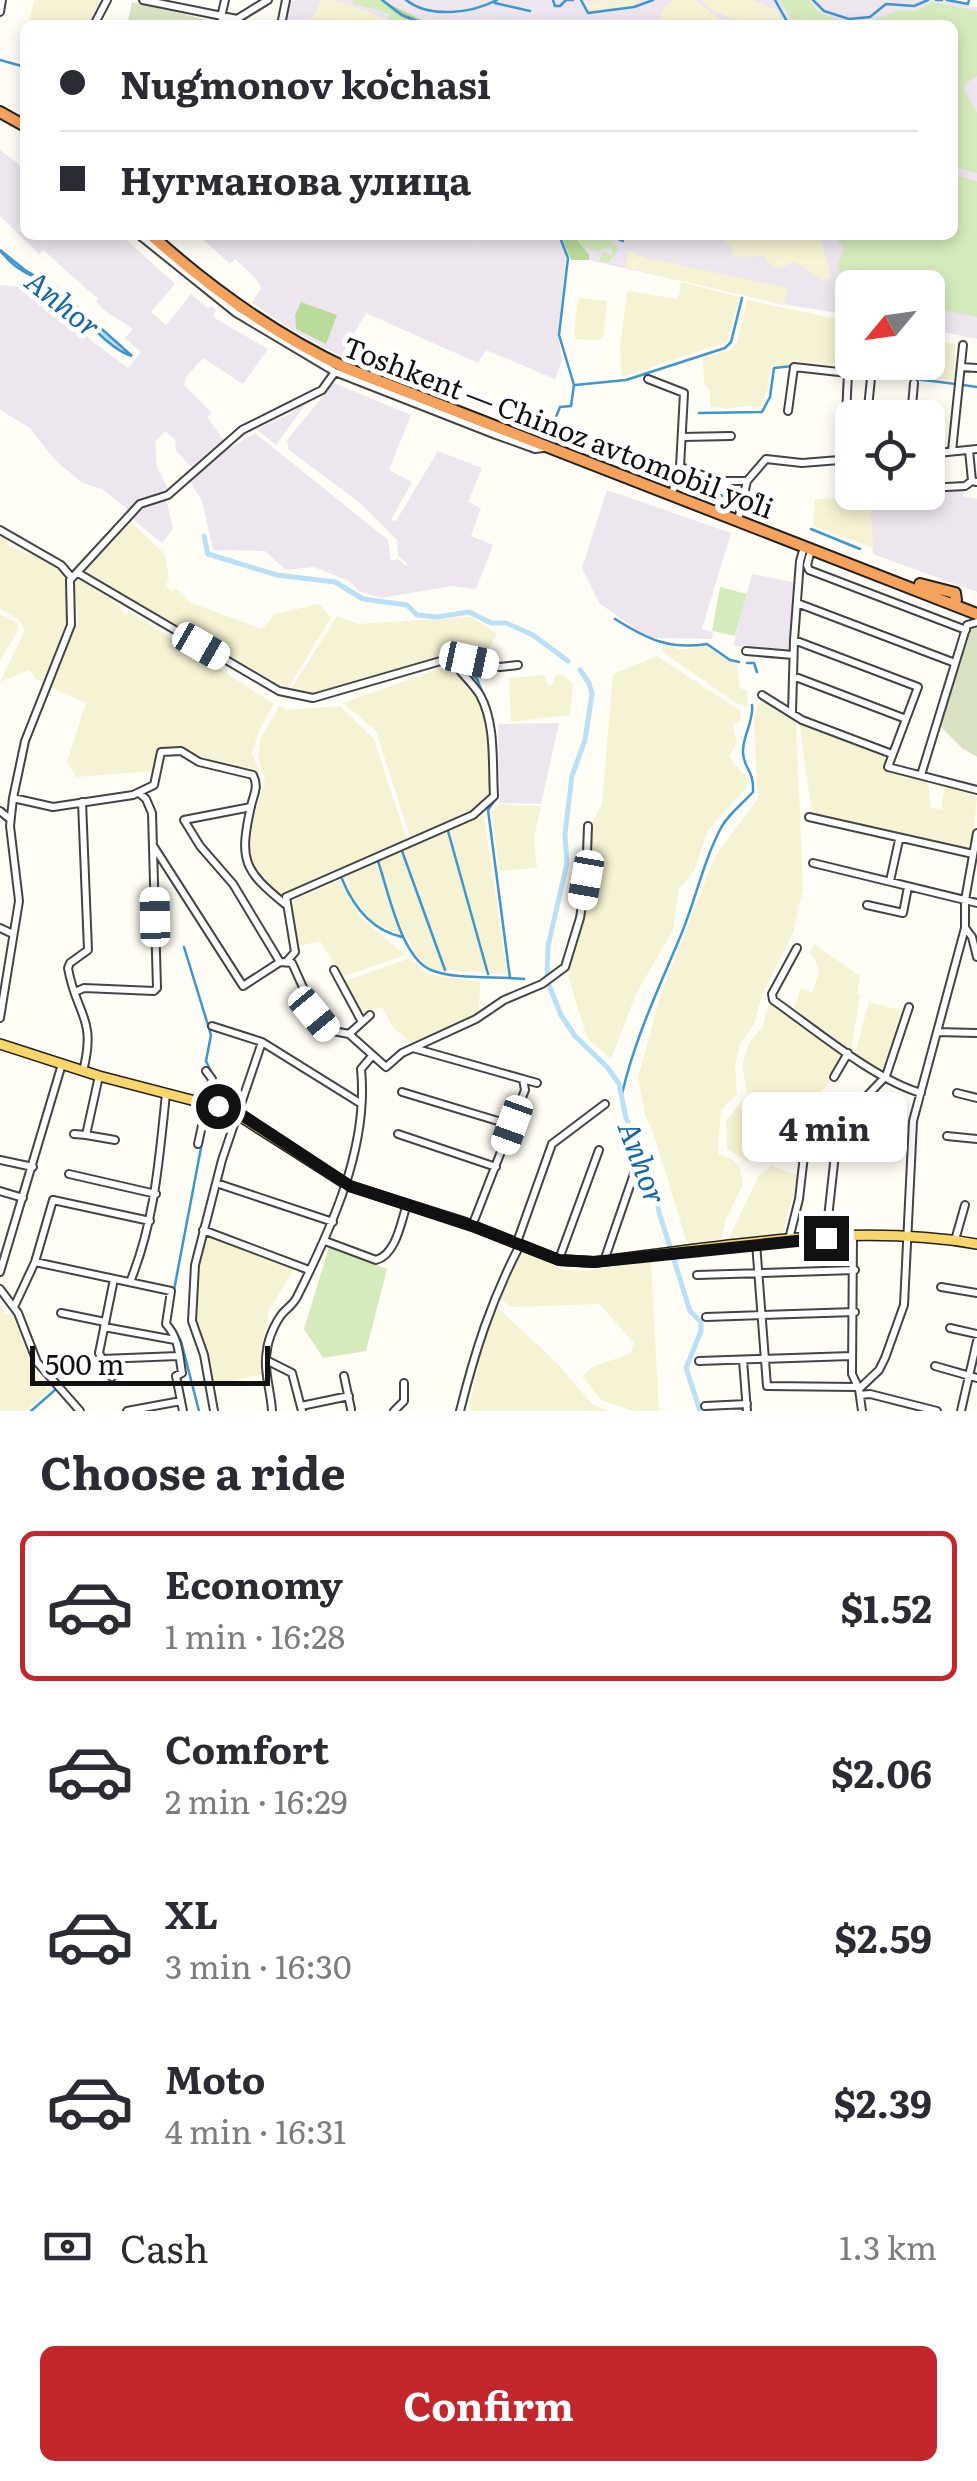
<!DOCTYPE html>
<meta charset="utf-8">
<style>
body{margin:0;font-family:Literata,serif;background:#f2f2f3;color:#2b2b33;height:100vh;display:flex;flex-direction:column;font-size:38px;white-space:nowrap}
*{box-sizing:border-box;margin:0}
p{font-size:32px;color:#7c7c81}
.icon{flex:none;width:55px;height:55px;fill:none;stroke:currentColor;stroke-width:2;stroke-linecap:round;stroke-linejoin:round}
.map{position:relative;height:1411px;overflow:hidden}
.panel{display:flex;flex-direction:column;background:#fff;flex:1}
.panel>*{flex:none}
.guide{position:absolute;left:20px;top:20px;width:938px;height:220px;border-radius:15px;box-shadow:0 5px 15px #0003;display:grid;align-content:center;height:220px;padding:0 40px;background:#fff}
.needle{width:65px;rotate:241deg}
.fabs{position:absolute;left:835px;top:270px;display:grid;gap:20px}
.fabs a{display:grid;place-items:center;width:110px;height:110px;border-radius:15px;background:#fff;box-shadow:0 5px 15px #0003;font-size:50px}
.scale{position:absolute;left:30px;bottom:25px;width:240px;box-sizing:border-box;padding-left:10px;border:5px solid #111;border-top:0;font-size:28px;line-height:35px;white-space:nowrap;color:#111;-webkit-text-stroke:8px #fff;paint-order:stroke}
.end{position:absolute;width:45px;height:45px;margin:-22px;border:12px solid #111;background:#fff;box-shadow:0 0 0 5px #fff}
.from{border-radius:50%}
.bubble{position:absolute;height:70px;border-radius:15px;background:#fff;box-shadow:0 5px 15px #0003;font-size:32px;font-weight:700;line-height:70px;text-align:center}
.car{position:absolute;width:30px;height:60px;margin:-30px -15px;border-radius:12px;box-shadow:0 0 8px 2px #0007;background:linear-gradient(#fff 24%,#345 0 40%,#fff 0 76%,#345 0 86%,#fff 0)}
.guide b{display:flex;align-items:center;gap:35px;height:95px;font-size:38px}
.guide b+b{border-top:2px solid #e1e1e2}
.guide i{width:25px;height:25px;background:#2b2b33}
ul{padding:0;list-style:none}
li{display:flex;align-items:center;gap:30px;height:150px;margin:0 20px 15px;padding:0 20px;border:5px solid transparent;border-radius:15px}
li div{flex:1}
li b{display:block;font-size:38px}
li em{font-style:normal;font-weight:700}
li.current{border-color:#c4262e}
li>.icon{width:90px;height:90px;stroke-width:1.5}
h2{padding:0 40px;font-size:45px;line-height:120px}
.pay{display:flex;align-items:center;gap:25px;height:110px;padding:0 40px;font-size:38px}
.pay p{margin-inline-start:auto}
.button{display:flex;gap:20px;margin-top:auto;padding:20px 40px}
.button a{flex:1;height:115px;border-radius:15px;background:#c4262e;color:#fff;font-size:40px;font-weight:700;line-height:115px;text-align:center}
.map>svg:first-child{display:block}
.industrial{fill:#eee6ef}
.farmland{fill:#f6f3d4}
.green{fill:#d5ebbd}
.forest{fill:#b9dc9c}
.cemetery{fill:#d9e3c4}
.water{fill:#b9e0f7;stroke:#3f96cf;stroke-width:2.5}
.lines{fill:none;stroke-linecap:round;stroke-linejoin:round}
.stream{stroke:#3f96cf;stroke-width:2.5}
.canal{stroke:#b9e0f7;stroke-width:5}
.minor-casing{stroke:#444;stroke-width:10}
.major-casing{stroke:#222;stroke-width:12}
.highway-casing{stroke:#222;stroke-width:14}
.minor{stroke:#fff;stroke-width:6}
.major{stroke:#f9d66b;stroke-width:9}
.highway{stroke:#f5a25d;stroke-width:10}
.route{stroke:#111;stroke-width:12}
.labels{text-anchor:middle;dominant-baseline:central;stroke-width:10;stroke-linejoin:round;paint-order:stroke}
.street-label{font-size:28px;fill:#111;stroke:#fff}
.water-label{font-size:30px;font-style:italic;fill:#1768a6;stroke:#fff}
</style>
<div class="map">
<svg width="977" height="1411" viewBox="0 0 977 1411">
<rect width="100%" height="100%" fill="#fffdf5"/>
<!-- industrial -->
<path class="industrial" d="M297,0h649l31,7v332l-49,-10v-41h-76v27l-64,-10 -222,-50 -8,81 4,24 -7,19 -69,-29 -8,13 -112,-50 -25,43 -44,-23 -45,-30 9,-15 -5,-9 -21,-20 -5,5 -32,-29h262l20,6 2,-6h470v-210h-667l5,-23z
M0,150l25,19v66h96l54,49 -24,28 15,13 25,-31 17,14 3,-2 5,4 -3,7 55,32 -25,35 -40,-26 -16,18 -3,9 28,28 -5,4 18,25 -33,26 -16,-17 -1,-12 -10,-8 -10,11 2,24 11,23 -2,9 7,31 -11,14 -28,-23 -9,-13 -23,-18 -20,-6 -28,-24 -24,-31 -30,-18v-125l40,4 52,52 36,27 13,-16 -16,-14 8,-9 -29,-19 -8,-8 2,-3 -55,-49 -4,4 -39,-38z
M334,383l77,32 -22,55 23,12 -21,38 5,1 42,-70 44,17 -14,34 13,6 -10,28 22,9 -17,44 -24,-3 -71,12 -22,-7 -10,-10 -35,-14 -28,3 -21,-19 -52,-1 -11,-49 -14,-23 23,-19 44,-26 133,107 3,21 7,-2 8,7 1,-3 -9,-7 -1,-16 -37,-37 -71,-53 -2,-10z
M310,398l-34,47 -20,-16 32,-14z
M965,487l-2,9 14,3v93l-104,-38 -3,-57z
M607,490l124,43 -29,96 11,3 -1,7 -64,-1 -49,-35 -17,-35z
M752,574l45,9 -6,67 -58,-4z
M559,723l-18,81 -41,-1 -2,-79z"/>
<!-- farmland -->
<path class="farmland" d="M34,0h65l3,3 -11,22h-63z
M322,0h12l55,20 -2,5h-100l1,-5 20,5z
M641,0l-10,6 -41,4 -7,-9z
M673,0h22l32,25h-68l3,-14z
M701,0h51l24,10 9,15h-26l-30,-8 -19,-8z
M727,235h88l7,8 9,35 -9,2 -28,-18 -15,6 -8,-3 -6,-9 -32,1 -1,-9 -7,-7z
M628,250l17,8 143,30 -4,17 -157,-37z
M681,282l59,15 -13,45 -105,35 -2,-29 7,-57 51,8z
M578,298l29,3 -3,34 -6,5 -22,-1 -2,-6z
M747,300l105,22v40h76v-24l27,6 -1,37 -161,-21 -8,6 -14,-1 -4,27 -7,16 -13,-2 -21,3 -16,-3v-16l-6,-6 -1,-27 29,-7 5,-8z
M870,497l3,51 -60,-22 2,-27z
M131,522l34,32 4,24 -3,7 5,6 6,-2 14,14 71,26 13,-15 44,-10 12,14 -43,70 -139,-74 -66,-40z
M0,535l8,5 1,6 17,8 4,-2 34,21 6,45 -23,65 -10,-3 -8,-10 -29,12 25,-52 -6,-10 -19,-11z
M78,579l40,25 7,11 7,-2 142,91 -16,29 -6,21 7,16 -2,9 -75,-29 -23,-1 -5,22 -78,6 -9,-15 19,-59 -36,-16 28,-66 -4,-36z
M0,614l18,9v8l-18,30z
M337,616l21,8 114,-7 25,17 -15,25 -25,-5 -18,3 -128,37 -21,-3z
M667,643l11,7 28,-4 31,19 3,23 8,3 -1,16 -11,-4 -75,-52z
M657,656l84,55 -1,11 -7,2 4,18 -8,14 18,23 -2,11 -37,40 -14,41 -15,18 -6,41 -37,64 -25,65 -24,-21 -19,-62 2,-20 12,-40 9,-53 -1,-36 12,-23 11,-130z
M450,665l29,35 8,29 3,68 -19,17 -60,26 -35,-109 -33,-28z
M545,675l3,11 5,-2 3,-9h7l10,9 -3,31 -59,7 -2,-44z
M762,697l34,23 7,169 -10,44 -31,62 -8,29 -14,20 -5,21 2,29 -16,16 -3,44 15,6 7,8 3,16 -17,35 -5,21 -34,3 -34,-111 -8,-17 -7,-37 22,-81 55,-141 43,-57 -4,-71 1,-16z
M280,705l6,5 54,-4 34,33 33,102 -126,55 -23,-21 -9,-14 4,-42 12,-39 -7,-22 3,-21z
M799,721l89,36 -1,14 41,10 3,27 10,1 4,-24 32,12 -4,43 -7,8 -43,-7 -109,-28 -3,-6z
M500,804l41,2 -7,32 3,30 -38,3 -7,-60z
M484,815l23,159 -78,-5 -17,-19 -3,-11 -35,-16 -22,-25 -7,-24z
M340,880l20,37 45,38 -63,22 -22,-36 -21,5 -8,-36 4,-10z
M814,944l46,32 -3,17 3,2 -9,56 -57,-43 7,-20 11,4 7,-19 -4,-14 -6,-5z
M410,958l17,16 53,8 -1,29 -9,8 -58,24 -18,-14 -12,-22 -20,6 -17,-32z
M770,1001l73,55 -18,32 -16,12 -56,60 -7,1 -19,-12 -1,-28 21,-26 -5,-30 7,-22 14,-17z
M869,1002l35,9 -1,13 -17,49 -31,-19z
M772,1166l26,9 -15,58 -55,7 31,-65z
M206,1234l88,35 -25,41 -8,43 2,21 -50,11 -5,-32 -12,-30 3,-57z
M522,1249l40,20 22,2 67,-10 8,150h-26l-32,-11 -19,-24 12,-10 36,-12 4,-11 -35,-39 -86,3 -16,-9z
M0,1305l5,9h8l20,57 16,20 -24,20h-25z
M497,1307l59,55 36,42 17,7h-137l-3,-4 12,-54z"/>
<!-- green -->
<path class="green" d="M355,0h25l34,25h-27l3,-11 -38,-11z
M779,0h30l9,12 32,12 19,-2 30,-12 16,1 18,-9 44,9v65l-15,10 15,27v60l-22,-6 -3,-142h-156z
M958,176l19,5v136l-49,-10v-19h-76l-17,-5 6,-9 -3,-10 6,-16 -11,-13h119l1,-38z
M573,235h31l15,14 -11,14 -9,-2 4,-9 9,4 1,-6 -5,-3 -9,5 -13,-5 -3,4z
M720,587l27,7 -12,42 -23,-5z
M329,1247l58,22 -21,82 -43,7 -19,-29z"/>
<!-- forest -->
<path class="forest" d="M383,1l39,19 33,5c-28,0 -54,1 -72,-24z
M561,235h12l16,20v5h-18z
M301,302l36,13 -11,29 -30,-15 -1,-14z"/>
<!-- cemetery -->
<path class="cemetery" d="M132,2l80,19v4h-85z
M977,624v133l-14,-8 -25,-25 31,-96z"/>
<!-- water -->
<path class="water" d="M0,250l25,20 32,19 75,67c-25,-7 -55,-47 -77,-65 -19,-17 -38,-17 -55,-41z"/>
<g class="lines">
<!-- stream -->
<path class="stream" d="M382,0l20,15 25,10
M406,0c24,19 66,13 91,0
M553,0l2,6h5l6,-6
M568,0h5
M581,0l7,13 46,-6 19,-7
M775,0l14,25
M813,0l11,11 25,8 21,-2 16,-13 28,2 14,-6
M936,0h6
M947,0l21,4 1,-4
M495,3l35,8
M0,60l25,7
M559,235l9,23 -9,77 15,50 -3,21 -11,1 -6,15 16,11 12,15
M610,235l13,6
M850,371l106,13
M575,385l51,-5 99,-32 6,-6 11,-44
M963,385l14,2
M699,413l63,-1 8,-15 4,-29 19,-2
M683,481l56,21
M811,529l49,20
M615,619c32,20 54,31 92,25l23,16 9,2
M747,663h7l3,9
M460,665l17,14 8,20
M493,726l3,31
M497,785v12l-9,13 22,168
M448,831l40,143
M402,851l43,119
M378,861c10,29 23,97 53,109 24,10 67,6 93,9
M342,879c11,27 29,51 60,58
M184,947l27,88 -5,26 8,17
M545,977l2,-1
M622,1094c12,-53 35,-102 56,-152 17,-38 24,-79 44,-116 7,-12 21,-23 31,-34 1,-23 -9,-22 -10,-39 -1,-17 11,-31 9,-48
M174,1290l34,-179
M175,1330l6,11 18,70
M31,1411l24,-21"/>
<!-- canal -->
<path class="canal" d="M204,536l4,18 69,21 58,7 28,17 44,6 10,10 20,2 32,-5 22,11h15l27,12 35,26
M547,977l1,-31 19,-83 -2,-29 7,-58 13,-36 7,-46 -3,-11 -9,-13
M549,985l12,30 14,21 33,32 11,16 7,34 25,51 8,43 31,99 11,11v9l-15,37 14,43"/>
<defs>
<path id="minor" d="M143,0l94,19 31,-19
M225,0l-4,17 5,8
M0,12l2,-12
M94,25l13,-25
M281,25l5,-25
M139,235l97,78 99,59 161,63 39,14 9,-1
M961,367l16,1
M648,379l36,14 -4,74 -7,23
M788,411l6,-44 54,6 -4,86
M867,418l4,-40
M911,418l3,-35
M682,437l49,-1
M969,450l3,31 5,1
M952,451l11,-106
M928,454l49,-5
M681,467l36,14h30
M928,488l37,-2 7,-5
M859,493l4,-1
M739,516l8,-35 19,-22 36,4 50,-4
M0,530l61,35 11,13
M811,550l-4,15 2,5 157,60
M78,573l201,118 34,7 138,-40 49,9 18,-2
M797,603l158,60
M794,640l124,47 -30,80 89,23
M746,651l47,4
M793,676l113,43
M762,695l40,25 90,34
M792,713l2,-73 6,-79 4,-14
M921,775l46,-150 10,-3
M13,798l40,9 80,-12 21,-10 7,-33 20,-1 18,11 54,13c6,12 1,18 -2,31 -12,54 -8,64 34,98
M82,802l6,148 -18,13 -2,5c8,47 29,49 15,103
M251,807l-67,13 16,26 33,38 47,78 12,1 23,51 13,16 21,4 37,33 16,-14 74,-34 28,-19 38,-16 23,-17 15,-49 6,-38 2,-54
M0,811l10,8
M809,817l164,37
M154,847l89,139 37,-24
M813,863l164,40
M890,881l9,-41
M867,905l36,8 5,-26
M0,928l13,6
M966,929l6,8 5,20
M797,948l-25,46 1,6c40,28 102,80 148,93
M287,961l8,-9 -9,-55 187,-82 21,-19c-2,-32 2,-72 -14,-101 -8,-13 -21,-23 -29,-37
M334,970l28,52
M75,992l9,-4 70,3 3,-3 -5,-175 -6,-14 -7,-6
M0,1018l19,-117 -9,-75 3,-28 12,-57 46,-116 -1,-45 70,-76 28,-9 74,-65 80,-40 13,-18
M212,1026l50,16 98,61
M937,1032l40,1
M349,1034l21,-19
M413,1048l124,35
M99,1076l-13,59 29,5
M834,1077l14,-24
M402,1092l109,33
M957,1093l20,5
M74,1134l12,1
M398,1134l98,33
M947,1136l30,3
M198,1144l14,-65 -6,-8
M0,1160l33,7
M69,1174l87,20
M216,1183l117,39
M0,1191l23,7
M472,1226l53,-136 -2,-11
M203,1230l106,40
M826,1236l11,-100 5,-14 44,-46 23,-69
M853,1237l-1,137 7,15 3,22
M789,1239l10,-40 6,-52
M955,1240l10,-35
M325,1241l51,19c20,-5 25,-38 31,-56
M517,1242l35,-98 53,-40
M756,1243l11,143 89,1
M559,1259l40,-109
M604,1261l31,-90
M35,1262l136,29 -5,33c13,14 13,31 16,49l-6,3 7,35
M0,1272l62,-208
M697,1275l158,-5
M130,1282c25,-61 29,-123 36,-188
M941,1287l36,6
M0,1289l18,24 19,49 43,49
M14,1307l21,-45 18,-62 97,21
M61,1313l44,9
M706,1317l149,-5
M104,1327l71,13
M950,1328l27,6
M102,1359l76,-3
M266,1360l26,13 10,38
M743,1360l4,51
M699,1361l152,-5
M935,1366l42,12
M344,1376l7,33
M112,1377l-13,-24 15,-74
M859,1389l20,-19 6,-12 19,-53 9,-184 52,-193v-28l12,-67
M860,1395l10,-1 67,17
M301,1406l48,-10
M705,1406l42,-2
M127,1411l54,-10
M214,1411l-10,-56 -12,-34 3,-56 27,-105 40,-118
M272,1411c-1,-20 -9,-41 -5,-61 1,-11 8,-27 15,-36 5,-6 11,-9 15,-17 34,-68 72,-150 64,-228l11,-13
M394,1411l10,-10v-18
M460,1411c15,-60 31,-110 60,-166
M961,1411l16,-70"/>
<path id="major" d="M0,1044l99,32 131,34 119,76 117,37 93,37 35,2c126,-15 257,-40 383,-18"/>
<path id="highway" d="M0,112l25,14
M151,235c60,54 124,100 197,134l629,245
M920,584l35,9 1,7 -4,3"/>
</defs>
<!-- minor casing -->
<use href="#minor" class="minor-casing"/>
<!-- major casing -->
<use href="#major" class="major-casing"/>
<!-- highway casing -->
<use href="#highway" class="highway-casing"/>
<!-- minor -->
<use href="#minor" class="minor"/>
<!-- major -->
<use href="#major" class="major"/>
<!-- highway -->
<use href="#highway" class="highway"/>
</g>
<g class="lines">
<!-- route -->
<path class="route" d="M218,1106l24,9 108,71 122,40 87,34 35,2 232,-24"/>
</g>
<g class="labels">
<!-- street labels -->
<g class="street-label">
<text transform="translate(559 426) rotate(21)">Toshkent — Chinoz avtomobil yoʻli</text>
</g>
<!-- water labels -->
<g class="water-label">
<text transform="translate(64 302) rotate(39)">Anhor</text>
<text transform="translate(644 1162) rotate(70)">Anhor</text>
</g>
</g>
</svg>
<div class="fabs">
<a><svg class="needle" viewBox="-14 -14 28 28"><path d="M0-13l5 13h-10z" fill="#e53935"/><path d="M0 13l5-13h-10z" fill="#7c7c81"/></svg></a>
<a><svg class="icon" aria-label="locate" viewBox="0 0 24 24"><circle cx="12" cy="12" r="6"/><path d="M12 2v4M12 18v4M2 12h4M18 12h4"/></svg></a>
</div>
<div class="scale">500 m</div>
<i class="end from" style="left:218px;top:1106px"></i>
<i class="end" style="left:826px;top:1238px"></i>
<div class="bubble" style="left:742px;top:1092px;width:165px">4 min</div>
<i class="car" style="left:201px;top:646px;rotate:120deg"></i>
<i class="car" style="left:469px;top:660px;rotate:102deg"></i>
<i class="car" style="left:586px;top:880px;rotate:190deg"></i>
<i class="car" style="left:155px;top:917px;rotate:359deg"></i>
<i class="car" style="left:314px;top:1014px;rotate:140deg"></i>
<i class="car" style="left:512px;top:1125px;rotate:200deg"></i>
<div class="guide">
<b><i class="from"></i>Nugʻmonov koʻchasi</b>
<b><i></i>Нугманова улица</b>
</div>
</div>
<section class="panel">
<h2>Choose a ride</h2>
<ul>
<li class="current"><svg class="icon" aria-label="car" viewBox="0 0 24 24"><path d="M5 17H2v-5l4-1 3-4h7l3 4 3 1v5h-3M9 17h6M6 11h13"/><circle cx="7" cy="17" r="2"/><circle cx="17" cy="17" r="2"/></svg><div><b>Economy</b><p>1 min · 16:28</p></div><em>$1.52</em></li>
<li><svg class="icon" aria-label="car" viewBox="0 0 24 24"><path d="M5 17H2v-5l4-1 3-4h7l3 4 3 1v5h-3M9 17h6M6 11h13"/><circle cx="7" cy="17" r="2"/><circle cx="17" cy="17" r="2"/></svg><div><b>Comfort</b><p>2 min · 16:29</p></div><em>$2.06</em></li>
<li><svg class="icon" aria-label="car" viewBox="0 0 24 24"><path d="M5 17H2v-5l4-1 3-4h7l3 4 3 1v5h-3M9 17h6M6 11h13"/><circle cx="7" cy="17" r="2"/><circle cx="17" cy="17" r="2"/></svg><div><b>XL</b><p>3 min · 16:30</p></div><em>$2.59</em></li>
<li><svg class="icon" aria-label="car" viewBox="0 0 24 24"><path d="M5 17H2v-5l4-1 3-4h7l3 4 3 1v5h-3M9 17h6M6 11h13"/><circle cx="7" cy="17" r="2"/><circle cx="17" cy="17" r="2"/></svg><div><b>Moto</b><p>4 min · 16:31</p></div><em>$2.39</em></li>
</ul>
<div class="pay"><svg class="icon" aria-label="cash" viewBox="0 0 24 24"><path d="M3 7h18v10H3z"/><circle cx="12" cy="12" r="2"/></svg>Cash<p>1.3 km</p></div>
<div class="button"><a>Confirm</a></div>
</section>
